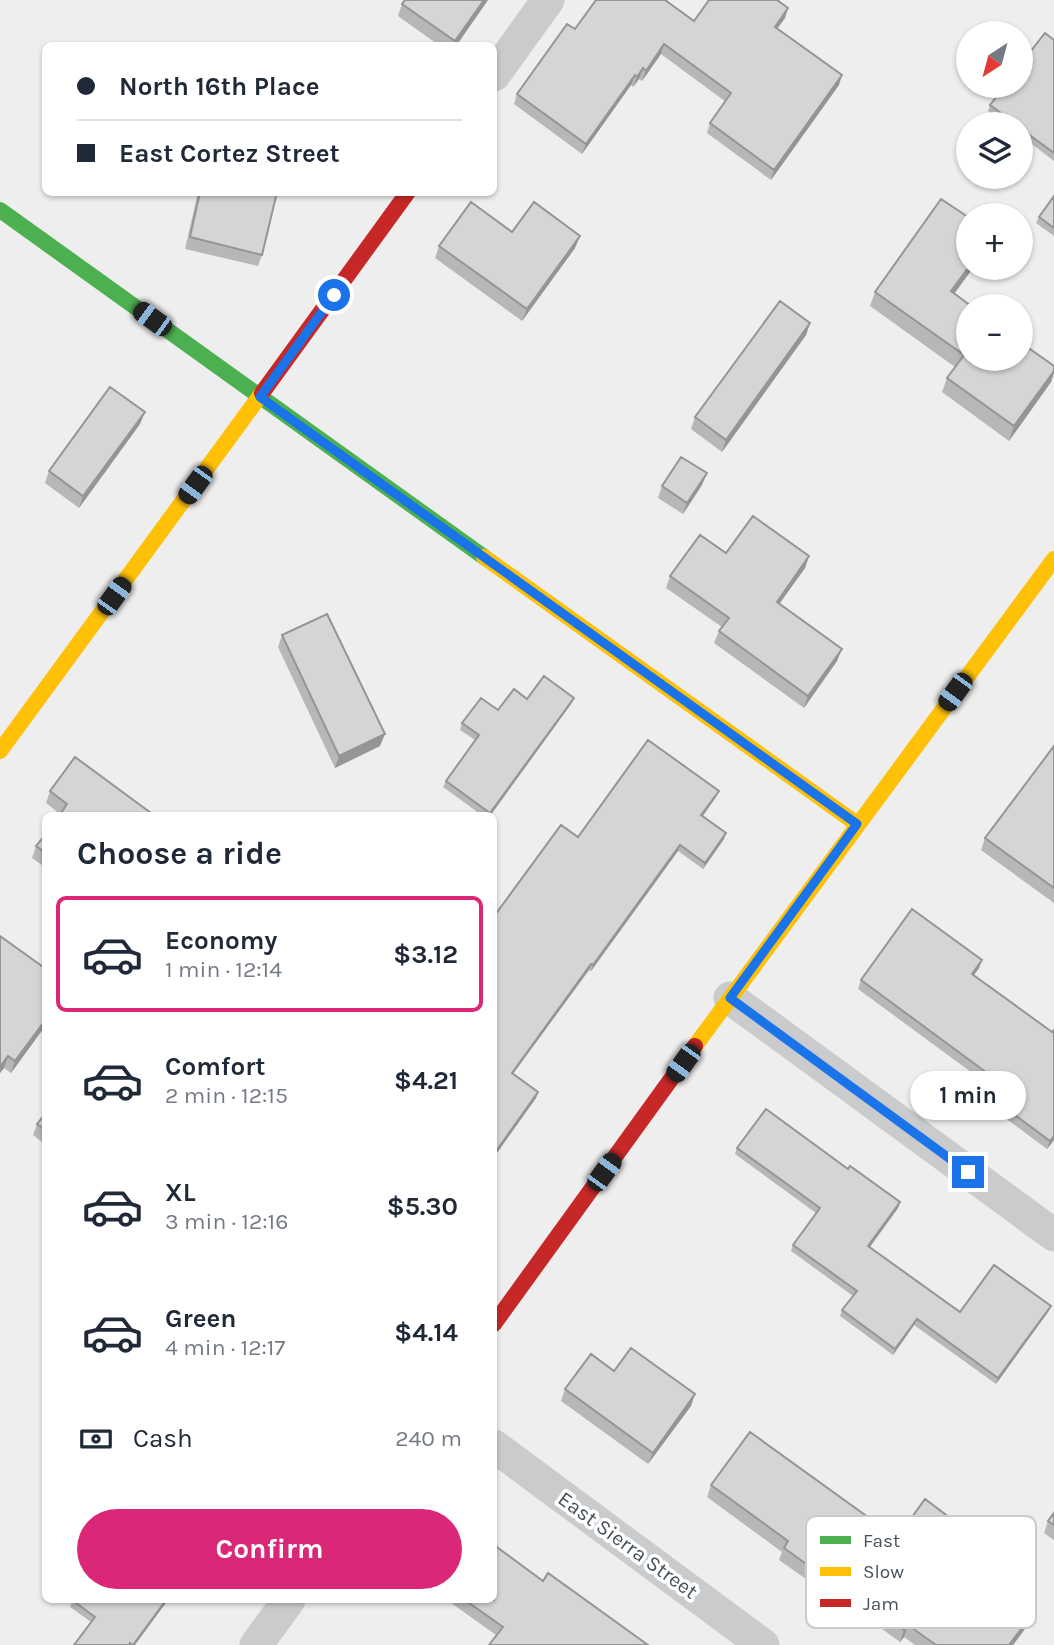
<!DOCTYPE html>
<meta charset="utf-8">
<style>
body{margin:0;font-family:Karla,sans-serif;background:#f2f2f3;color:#1f2937;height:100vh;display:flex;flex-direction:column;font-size:26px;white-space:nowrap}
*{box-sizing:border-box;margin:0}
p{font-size:23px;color:#747a83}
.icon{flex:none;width:38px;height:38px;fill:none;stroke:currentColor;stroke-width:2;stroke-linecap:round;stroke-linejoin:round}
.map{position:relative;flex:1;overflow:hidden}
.drawer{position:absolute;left:42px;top:812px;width:455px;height:791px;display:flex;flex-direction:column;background:#fff;border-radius:10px;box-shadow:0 2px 5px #0004}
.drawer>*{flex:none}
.banner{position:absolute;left:42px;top:42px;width:455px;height:154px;border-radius:10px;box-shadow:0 2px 5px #0004;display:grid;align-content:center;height:154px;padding:0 35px;background:#fff}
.needle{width:46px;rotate:216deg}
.fabs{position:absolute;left:956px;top:21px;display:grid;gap:14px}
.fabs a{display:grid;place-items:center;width:77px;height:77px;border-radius:50%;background:#fff;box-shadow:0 2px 5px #0004;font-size:35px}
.end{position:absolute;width:32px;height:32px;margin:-16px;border:9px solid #1a73e8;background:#fff;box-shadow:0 0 0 4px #fff}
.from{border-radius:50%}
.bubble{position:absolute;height:49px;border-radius:24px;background:#fff;box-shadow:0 2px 5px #0004;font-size:23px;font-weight:700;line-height:49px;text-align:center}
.car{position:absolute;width:21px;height:42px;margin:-21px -10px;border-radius:9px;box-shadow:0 0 5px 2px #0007;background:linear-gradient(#222 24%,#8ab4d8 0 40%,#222 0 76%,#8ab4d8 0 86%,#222 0)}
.banner b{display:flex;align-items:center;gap:24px;height:66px;font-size:26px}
.banner b+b{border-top:2px solid #e0e1e3}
.banner i{width:18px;height:18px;background:#1f2937}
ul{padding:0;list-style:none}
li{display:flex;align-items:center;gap:21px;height:116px;margin:0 14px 10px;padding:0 21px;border:4px solid transparent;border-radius:10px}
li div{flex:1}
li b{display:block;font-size:26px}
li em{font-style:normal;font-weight:700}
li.current{border-color:#db2777}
li>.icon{width:63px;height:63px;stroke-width:1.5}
h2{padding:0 35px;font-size:32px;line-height:84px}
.pay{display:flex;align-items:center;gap:18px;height:77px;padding:0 35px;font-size:26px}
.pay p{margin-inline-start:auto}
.cta{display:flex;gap:14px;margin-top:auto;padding:14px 35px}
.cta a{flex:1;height:80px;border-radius:42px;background:#db2777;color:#fff;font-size:28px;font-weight:700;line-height:80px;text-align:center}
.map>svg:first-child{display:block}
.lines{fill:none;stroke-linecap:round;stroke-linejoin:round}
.street{stroke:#c9cbcd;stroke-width:33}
.fast{stroke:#4caf50;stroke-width:16}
.slow{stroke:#ffc107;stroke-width:16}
.jam{stroke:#c62828;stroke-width:16}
.wall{fill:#b7b7b9}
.shaded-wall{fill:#959596}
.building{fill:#d5d5d7;stroke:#959596;stroke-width:2}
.route{stroke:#1a73e8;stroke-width:9}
.labels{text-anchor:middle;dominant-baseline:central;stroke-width:7;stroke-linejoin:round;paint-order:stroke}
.street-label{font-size:21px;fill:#47515a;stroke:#fff}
.key{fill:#fff;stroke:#c8cbce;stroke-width:2}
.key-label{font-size:19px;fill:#47515a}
</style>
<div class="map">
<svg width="1054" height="1645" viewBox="0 0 1054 1645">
<rect width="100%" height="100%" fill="#efeeee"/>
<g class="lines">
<!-- street -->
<path class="street" d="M494,75l54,-75
M730,998l324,237
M494,1446l269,199
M256,1645l33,-45"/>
<!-- fast -->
<path class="fast" d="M0,210l484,347"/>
<!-- slow -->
<path class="slow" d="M484,557l373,267
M0,751l262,-358
M695,1046l359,-487"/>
<!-- jam -->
<path class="jam" d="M262,393l146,-201
M494,1324l201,-278"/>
</g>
<!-- wall -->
<path class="wall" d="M405,0h83l-32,46h-16l-42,-30 4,-12z
M785,18l-8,11 62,56 -68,95 -64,-47 3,-10 16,-21 -65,-48 -19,27 -3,-2 -6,8 -2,-2 -49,69 -68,-50 3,-10 58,-65 119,-8z
M1054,40v121l-34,-26v-11h-14l-18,-13 2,-6z
M198,192h79l-15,63 -4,11 -73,-17z
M1054,196v40l-18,-13 3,-6z
M512,232l63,16 -53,73 -87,-63 4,-12z
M968,268h5l-19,26 100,72v8l-3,8 -42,59 -67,-49 5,-14 8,-11 -85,-61 5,-14z
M810,323l-4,12 -84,117 -31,-23 4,-12z
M140,424l-61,84 -34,-25 4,-12z
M702,485l-19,29 -25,-16 4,-12z
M726,553l83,3 -4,12 -26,36 58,57 -33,47 -90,-65 5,-12 3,-4 -56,-39 4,-12z
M282,635l98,111 -45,22 -57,-121z
M574,698l-3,6 -81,112h-7l-40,-29 3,-6 29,-41 -15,-10 2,-7 65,-24z
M1054,746v157l-73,-53 4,-12z
M50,791l105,25 -95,-2 -14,-11z
M716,797l-13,19 21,23 -21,30 -25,-18 -87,120 -2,-1 -76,104 25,18 -2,6 -42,59v-243l1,1 83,-78z
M46,834v34l-14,-10 4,-12z
M0,936l46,33v56l-35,48 -7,-5 -4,5z
M982,960l-3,8 -5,7 78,57 2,-2v110l-7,9 -50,-37 3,-8 5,-7 -147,-108 3,-9z
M46,1113v32l-13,-10 4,-11z
M737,1148l111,21 52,33 -2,6 -28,39 90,65 91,-6 -3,6 -52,72 -82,-59 -21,30 -53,-39 2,-6 11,-14 -62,-45 2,-6 23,-32 -81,-59z
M565,1389l126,17 -43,58 -87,-63z
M711,1485l186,53 73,9 -8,10 73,53 -5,12 -17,23h-98l-11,-8 -4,5 -61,-44 -2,3 -58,-41 3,-8 -75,-55z
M1054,1513v27l-10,-7 4,-12z
M543,1581l105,64 -152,-10 -49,-35h47z
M73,1600l62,45h-61l17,-23 -21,-15z"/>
<!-- shaded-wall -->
<path class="shaded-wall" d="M484,0h4l-32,46h-2l1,-5z
M788,8l-3,10 -14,19 4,-10z
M664,44l-3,10 -19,27 4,-10z
M643,68l-4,11 -6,8 4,-10z
M635,75l-4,10 -49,69 4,-10z
M842,75l-3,10 -68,95 3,-10z
M580,236l-5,12 -53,73 5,-12z
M968,268h5l-28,38 6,-15z
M810,323l-4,12 -84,117 4,-12z
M1054,371l-3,11 -42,59 5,-15z
M145,412l-5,12 -61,84 4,-12z
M707,473l-5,12 -19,29 4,-11z
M809,556l-4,12 -33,46 5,-12z
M842,649l-5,12 -33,47 4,-12z
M574,698l-3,6 -81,112h-1z
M385,734l-5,12 -45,22 4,-12z
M719,791l-3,6 -17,24 2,-6z
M726,833l-2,6 -21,30 2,-6z
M680,845l-2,6 -87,120 2,-6z
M982,960l-3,8 -10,14 3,-8z
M591,964l-2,6 -80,109 3,-6z
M46,1019v6l-35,48 4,-12z
M8,1056l-4,12 -4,5v-6z
M538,1092l-2,6 -42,59v-3z
M1054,1136v4l-7,9 3,-8z
M900,1202l-2,6 -32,44 2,-6z
M1051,1306l-3,6 -52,72 2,-6z
M917,1319l-3,6 -21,30 2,-6z
M695,1394l-4,12 -43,58 5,-11z
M974,1536l-4,11 -15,20 4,-12z
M166,1600h2l-33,45h-2z
M1035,1610l-5,12 -17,23h-4z
M908,1625l-4,12 -4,5 4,-12z"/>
<!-- building -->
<path class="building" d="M405,0h79l-29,41 -53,-37z
M596,0h69l29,21 15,-21h68l11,8 -13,19 67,48 -68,95 -64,-47 21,-30 -67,-49 -18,27 -3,-3 -6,9 -2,-2 -49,69 -69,-50 50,-70 8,5z
M1045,33l9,7v113l-34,-25v-4h-4l-26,-19 15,-19h15v-21z
M200,192h77l-15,63 -72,-18z
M1054,196v32l-15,-11z
M941,199l27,18v51l-17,23 20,15h-3v53h52v-17l34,24v5l-40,55 -67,-48 17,-23 -89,-63z
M471,202l41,30 22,-30 46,34 -53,73 -88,-63z
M780,301l30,22 -84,117 -31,-23z
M110,387l35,25 -62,84 -34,-25z
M681,457l26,16 -20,30 -25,-17z
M753,516l56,40 -32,46 65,47 -34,47 -89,-65 10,-13 -59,-42 30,-41 26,18z
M327,614l58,120 -46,22 -57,-121z
M544,676l30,22 -84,115 -44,-32 33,-46 -17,-12 19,-25 17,12 16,-21 13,10z
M648,740l71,51 -18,24 25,18 -21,30 -25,-18 -87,120 -2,-1 -79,109 26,19 -44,62v-155l2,-4 -2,-1v-80l1,1 66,-90 17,12z
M1054,746v142l-69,-50z
M75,757l80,59h-96l8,-12 -17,-13z
M46,834v19l-10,-7z
M912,909l70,51 -10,14 80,58 2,-2v106l-4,5 -50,-37 10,-14 -149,-110z
M0,936l46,33v50l-31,42 -7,-5 -8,11z
M766,1109l82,60 2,-3 50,36 -32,44 92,66 34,-47 57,41 -53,72 -81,-59 -22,30 -53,-39 15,-19 -64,-46 27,-37 -83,-60z
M46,1113v17l-9,-6z
M631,1348l64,46 -42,59 -88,-64 26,-35 23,17z
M750,1432l147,106 28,-39 49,37 -15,19 76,55 -26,35h-73l-28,-20 -4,5 -60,-44 -3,3 -57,-41 4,-7 -77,-56z
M1054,1513v12l-6,-4z
M494,1545l49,36 5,-8 100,72h-159l14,-18 -38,-27h29z
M72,1600h94l-33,45 -3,-2 -1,2h-55l21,-28z"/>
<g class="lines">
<!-- route -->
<path class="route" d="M334,295l-74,102 597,427 -127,174 238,174"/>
</g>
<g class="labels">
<!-- street labels -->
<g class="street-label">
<text transform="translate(628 1545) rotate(36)">East Sierra Street</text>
</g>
</g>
<!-- legend -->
<rect x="806" y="1516" width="230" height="112" rx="10" class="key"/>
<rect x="820" y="1536" width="31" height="8" fill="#4caf50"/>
<rect x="820" y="1567" width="31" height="9" fill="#ffc107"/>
<rect x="820" y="1599" width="31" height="8" fill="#c62828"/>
<g class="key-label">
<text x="863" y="1547">Fast</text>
<text x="863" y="1578">Slow</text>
<text x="863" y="1610">Jam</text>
</g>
</svg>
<div class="fabs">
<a><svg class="needle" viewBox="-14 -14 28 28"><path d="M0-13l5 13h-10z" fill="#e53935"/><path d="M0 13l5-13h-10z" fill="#747a83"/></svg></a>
<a><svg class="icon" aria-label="layers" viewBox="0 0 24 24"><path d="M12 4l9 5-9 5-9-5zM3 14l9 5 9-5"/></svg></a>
<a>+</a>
<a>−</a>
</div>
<i class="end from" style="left:334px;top:295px"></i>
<i class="end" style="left:968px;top:1172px"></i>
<div class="bubble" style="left:910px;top:1071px;width:116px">1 min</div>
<i class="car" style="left:152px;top:319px;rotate:306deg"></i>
<i class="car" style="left:195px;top:485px;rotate:216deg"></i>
<i class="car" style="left:114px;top:596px;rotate:36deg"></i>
<i class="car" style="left:955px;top:692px;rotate:216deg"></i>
<i class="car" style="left:683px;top:1063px;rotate:216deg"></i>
<i class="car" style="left:604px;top:1172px;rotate:36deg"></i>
<div class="banner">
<b><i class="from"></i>North 16th Place</b>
<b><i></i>East Cortez Street</b>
</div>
<section class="drawer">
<h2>Choose a ride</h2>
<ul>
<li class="current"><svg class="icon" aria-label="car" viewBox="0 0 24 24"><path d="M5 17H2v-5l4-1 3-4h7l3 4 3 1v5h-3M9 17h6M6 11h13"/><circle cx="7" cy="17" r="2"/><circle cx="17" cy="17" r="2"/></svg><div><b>Economy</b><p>1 min · 12:14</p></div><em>$3.12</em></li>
<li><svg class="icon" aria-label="car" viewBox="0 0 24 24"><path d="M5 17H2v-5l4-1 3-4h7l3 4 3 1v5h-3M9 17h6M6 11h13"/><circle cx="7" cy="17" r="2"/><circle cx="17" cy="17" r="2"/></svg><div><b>Comfort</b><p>2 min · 12:15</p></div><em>$4.21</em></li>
<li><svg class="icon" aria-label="car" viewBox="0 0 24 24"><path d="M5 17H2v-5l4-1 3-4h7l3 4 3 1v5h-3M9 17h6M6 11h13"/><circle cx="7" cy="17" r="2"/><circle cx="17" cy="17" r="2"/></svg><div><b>XL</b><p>3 min · 12:16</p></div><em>$5.30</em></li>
<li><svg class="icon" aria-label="car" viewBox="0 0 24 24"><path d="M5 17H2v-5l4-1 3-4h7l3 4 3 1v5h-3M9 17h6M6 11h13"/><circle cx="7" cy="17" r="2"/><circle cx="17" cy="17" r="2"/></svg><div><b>Green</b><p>4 min · 12:17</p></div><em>$4.14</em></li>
</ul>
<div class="pay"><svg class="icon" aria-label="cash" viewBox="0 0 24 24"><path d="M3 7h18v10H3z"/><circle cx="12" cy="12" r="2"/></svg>Cash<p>240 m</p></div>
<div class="cta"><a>Confirm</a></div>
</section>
</div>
